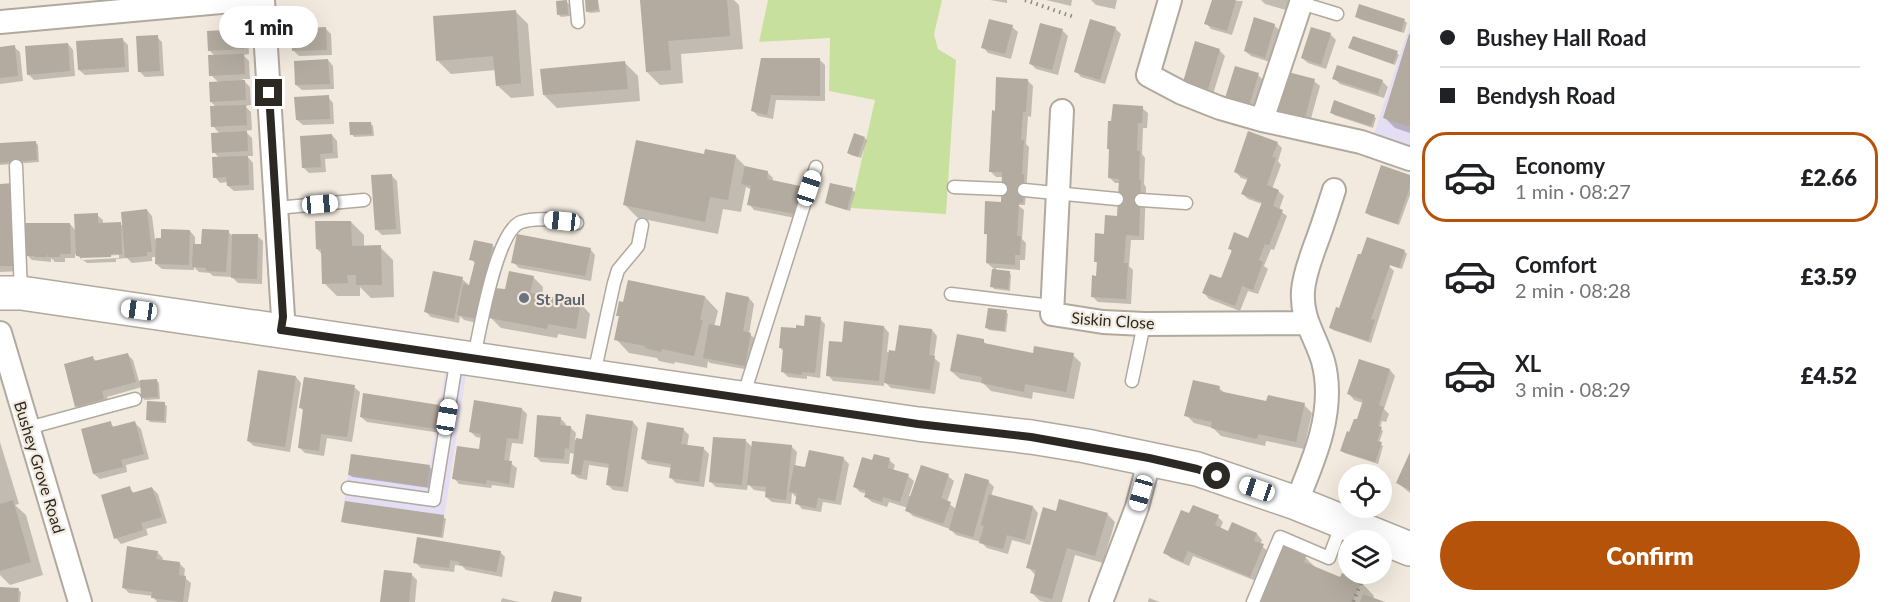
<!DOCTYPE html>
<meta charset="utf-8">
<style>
body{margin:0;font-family:Lato,sans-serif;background:#f2f2f2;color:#202124;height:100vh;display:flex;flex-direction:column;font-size:22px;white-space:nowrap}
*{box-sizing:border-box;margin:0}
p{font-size:20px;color:#757577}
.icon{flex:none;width:33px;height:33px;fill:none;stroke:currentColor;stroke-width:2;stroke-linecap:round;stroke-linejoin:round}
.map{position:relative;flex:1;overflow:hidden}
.side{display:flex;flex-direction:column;background:#fff;width:480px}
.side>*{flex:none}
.hud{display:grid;align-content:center;height:132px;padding:0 30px;background:#fff}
.fabs{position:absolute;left:1338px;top:464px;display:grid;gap:12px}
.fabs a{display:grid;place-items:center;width:54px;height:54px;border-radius:50%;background:#fff;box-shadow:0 6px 24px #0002;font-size:30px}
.end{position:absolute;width:27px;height:27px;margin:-14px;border:8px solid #2c2924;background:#fff;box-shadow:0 0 0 3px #fff}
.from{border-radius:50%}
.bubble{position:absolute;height:42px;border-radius:21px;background:#fff;box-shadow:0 6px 24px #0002;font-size:20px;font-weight:800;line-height:42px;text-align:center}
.car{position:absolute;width:18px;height:36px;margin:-18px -9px;border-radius:8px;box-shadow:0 0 4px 2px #0007;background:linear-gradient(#fff 24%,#345 0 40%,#fff 0 76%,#345 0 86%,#fff 0)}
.hud b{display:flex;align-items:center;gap:21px;height:57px;font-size:22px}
.hud b+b{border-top:2px solid #e0e0e0}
.hud i{width:15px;height:15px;background:#202124}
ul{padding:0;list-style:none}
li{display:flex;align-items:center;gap:18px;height:90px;margin:0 12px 9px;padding:0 18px;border:3px solid transparent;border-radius:24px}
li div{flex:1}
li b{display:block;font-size:22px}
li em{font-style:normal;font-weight:800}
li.selected{border-color:#b45309}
li>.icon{width:54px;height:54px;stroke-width:1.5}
.action{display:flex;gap:12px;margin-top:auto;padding:12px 30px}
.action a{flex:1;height:69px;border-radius:36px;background:#b45309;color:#fff;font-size:24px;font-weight:800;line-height:69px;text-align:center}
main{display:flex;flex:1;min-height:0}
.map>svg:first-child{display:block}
.industrial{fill:#e3def4}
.green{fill:#c8e09d}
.shadow{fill:#0003;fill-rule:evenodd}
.building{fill:#b3ab9f}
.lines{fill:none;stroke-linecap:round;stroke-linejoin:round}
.lane-casing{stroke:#b1a99d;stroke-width:15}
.street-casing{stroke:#b1a99d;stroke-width:26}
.secondary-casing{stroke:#b1a99d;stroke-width:36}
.path{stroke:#8f8a81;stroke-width:4;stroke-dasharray:1.5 4.5;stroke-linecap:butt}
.lane{stroke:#fff;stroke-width:12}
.street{stroke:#fff;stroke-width:22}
.secondary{stroke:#fff;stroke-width:33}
.route{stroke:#2c2924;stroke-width:8}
.worship-dot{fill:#6b7280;stroke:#f2eade;stroke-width:2}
.labels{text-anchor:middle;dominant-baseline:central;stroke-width:4.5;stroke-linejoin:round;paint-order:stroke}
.worship-label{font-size:16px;font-weight:bold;fill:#5b616d;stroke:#f2eade;text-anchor:start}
.street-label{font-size:16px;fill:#2c2924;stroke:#f2eade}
</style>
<main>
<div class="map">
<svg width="1410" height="602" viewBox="0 0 1410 602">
<rect width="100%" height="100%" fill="#f2eade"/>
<!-- industrial -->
<path class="industrial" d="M1410,24v129l-38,-13z
M445,372l21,3 -25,162 -100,-15 10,-68 79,11z"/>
<!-- green -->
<path class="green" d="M768,0h174l-8,34 4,15 18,11 -10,154 -95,-6 24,-108 -46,-9 1,-53 -71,4z"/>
<!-- shadow -->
<path class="shadow" d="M586,0h12l2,12 -10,1 -3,-2z
M641,0h93l5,5 4,44 -62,5 2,29 -23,2 -13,-13z
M990,0h17v3z
M1046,0h26l-1,6z
M1091,0h26l-2,9 -19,-4z
M1213,0l30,1 -11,34 -21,-6 -5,-6z
M1261,0h28l-3,10 -21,-6z
M566,2l3,2 1,12 -9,1 -2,-2z
M1360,6l45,15 2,2 -3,10 -45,-14 -2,-3z
M515,11l13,13 6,72 -23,2 -14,-13 -1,-15 -45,4 -13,-13z
M1274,25l6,6 -10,31 -19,-6 -6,-5z
M1012,27l6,5 -7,27 -23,-6 -5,-6z
M325,28l6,6 1,21 -33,1 -5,-5z
M1115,28l6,6 -16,50 -24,-7 -5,-6z
M1062,30l6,6 -10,39 -22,-6 -5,-5z
M242,31l6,5 1,18 -6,1 6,6 1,18h-8l8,8 1,18 -6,1 6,6 1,18 -7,1 7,7 1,18h-6l6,7 1,27 -20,1 -6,-5v-4l-8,1 -5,-6 5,-18 -6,-7 6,-18 -7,-8 4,-18 -6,-6 8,-19 -8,-8 4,-19 -5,-5z
M1330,34l6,6 -10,29 -18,-6 -6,-5z
M157,37l5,5 2,34 -19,1 -6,-6z
M1410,38v95l-15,-5 -10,-10z
M122,39l6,6 1,27 -44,3 -6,-5z
M68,44l5,6 2,26 -41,4 -6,-6z
M14,47l6,5 3,29 -23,3v-36z
M1350,48l47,5 2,2 -4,10 -42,-15z
M1219,50l6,6 -12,38 -23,-7 -6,-6z
M328,60l5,6 1,23 -32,1 -6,-5z
M762,60h58l5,5v36l-49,-1 -3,19 -15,-3 -5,-5z
M625,63l13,13 2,25 -83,7 -13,-13z
M1258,75l5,5 -9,30 -22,-7z
M1334,78l48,3 6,6 -4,11 -44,-14z
M1027,80l6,6 -2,31 -3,-1 -2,28 3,3 -2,32 -2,26h-7l6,5 -2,29 4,4 -1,17h-5v10l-24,-2v3l13,1 2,3 -1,16 -16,-2 -2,-3 2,-17 -7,-6 2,-26 -4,-4 17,-29 2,-27h-8l-6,-6 6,-59z
M1314,81l6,5 -10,36 -26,-6 -5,-6z
M328,97l5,6 1,21 -31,1 -6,-5z
M1142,108l6,5 -1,15h-4l-1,26 3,4 -1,26 2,3 -2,53h-13l-2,26 4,4 -2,34 -33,-2 -5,-5 5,-20v-13l-3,-3 11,-26 12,-17 2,-35h-5l-6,-6 2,-26 -3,-2z
M1332,112l42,4 2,2 -3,10 -39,-13z
M370,123l3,3 1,10 -20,1 -2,-3z
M332,135l5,6 1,17 -13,1 1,13 -17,1 -6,-6z
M864,138l3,2 -6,18 -10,-3 -3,-2z
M35,142l3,3 1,17 -39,3v-20z
M1277,143l5,5 -4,13 3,4 -9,24 6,2 6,5 -5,14 8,6 -13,34 -3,-1 -7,17 4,3 -10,25 -10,-3 -8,20 -31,-12 -5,-6 18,-13 11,-28 -3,-3 19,-9 13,-36 -14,-5 -5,-5 5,-14 -7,-2 -5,-6z
M706,151l30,6 11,11 21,5 5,5 -1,4 27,6 6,5 -5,26 -46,-9 -5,-6 3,-14 -6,-3 -5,25 -18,-3 -5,25 -80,-16 -13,-13 80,-50z
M392,176l5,5 4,53 -19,1 -5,-5z
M1410,177v18l-11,30 -30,-10 -2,-3z
M0,186l21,85 -21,1z
M852,190l3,2 -5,19 -21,-6 -3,-2z
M147,210l5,6 3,23 8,1 27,-9 5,6v8l7,1 26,-14 4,3 25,1 6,5 -1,43 -24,-1 -6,-6 -19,-1 -3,-3 -11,-1 -5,-5v3l-32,-1 -6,-5 1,-7h-5v4l-20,2 -5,-5 -11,1v3l-29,1 -12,-9v4h-10v4h-10l-4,-4v4l-19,-2 -5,-5 43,-31 6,7 21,-16 6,5v5l17,-1 4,3zM119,255v3l-37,2 -3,-3z
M351,222l13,13v12h16l13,13 1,37 -23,1 -11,-11v9h-23l-13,-13 -1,-28 -6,-6z
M1368,239l37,13 2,2 -5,15 -15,-5 7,7 -23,72 -38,-13 -2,-3 36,-69z
M475,241l18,5 5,5 -16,73 -18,-4 -4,-4 -1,7 -28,-6 -5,-5 36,-33 6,5 -1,2 3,1 6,-23 -5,-5z
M590,249l5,6 -4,26 -72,-13 -6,-6z
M533,277l10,10 -1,10 38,6 10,11 -4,25 -28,-5 -1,4 -56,-10 -10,-10 16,-27z
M705,297l13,14 -4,16 7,1 28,-30 5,6 -5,30 7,5 -6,31 -40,-7 -2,-2 -1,7 -32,-6 -1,2 -15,-3 -2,-3 -28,-5 -13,-14 4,-21 -2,-3z
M1006,312l2,2 -2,18 -17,-2 -2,-2z
M820,319l5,5 -5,54 -13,-2v3l-19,-2 -5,-5 2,-20 -5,-4 17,-18z
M884,327l5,6 -2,19 9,1 36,-23 5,6 -3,22 6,5 -5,31 -44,-6 -7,-7v5l-51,-5 -5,-6 16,-32z
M983,341l5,5 46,9h39l8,8 -7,36 -41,-7 -1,7 -41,-8 -8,-8 -23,-4 -9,-8z
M127,354l6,6 6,21 17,-1 3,3 1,16 -15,1 -3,-3v-10l-35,10 2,7 -27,7 -5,-5 16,-48 4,4z
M1390,370l5,6 -11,33 5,5 -3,8 -4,-1 -2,7 3,3 -4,12 4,3 -5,18 -34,-11 -2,-3 15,-29 6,-18 -9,-3 -5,-6z
M296,377l5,6 -11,69 -36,-6 -6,-5z
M354,387l6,5 -8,50 -25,-4 -3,18 -19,-3 -6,-6 6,-35 -4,-4z
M1219,388l7,6 41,9 37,2 8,8 -8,36 -38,-8 -1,5 -44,-10 -8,-8 -19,-5 -8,-8z
M164,404l3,2 -1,17 -16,-1 -3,-3z
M439,406l5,6 -3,21 -74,-11 -6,-5z
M522,409l5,5 -4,30 -11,-1 -3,19 8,6 -3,20 -22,-3 -1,3 -32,-4 -5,-6 26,-27 2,-13 -6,-1 -5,-5z
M560,418l6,6 -1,3h5l6,6 -1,7 9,1 49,-19 5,6 -10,64 -15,-2 -6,-6 3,-16 -21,-3 -2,15 -9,-2 -6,-5 3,-19 -5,-1 -1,11 -28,-2 -6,-6z
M110,423l5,5 20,-5 6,6 8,30 -23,6 1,7 -27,7 -6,-5z
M683,429l6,6 -2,12 17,2 5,5 -5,33 -28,-4 -6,-6 2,-9 -24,-4 -6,-6z
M746,441l7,7 38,-2 6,6 -2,15 12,2 36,-11 6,6 -8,41 -18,-3 -2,10 -19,-3 -5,-6 -1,-6 -4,-4 -1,11 -19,-2 -6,-5 1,-5 -13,-2 -6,-6 -1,6 -31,-3 -5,-5z
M0,442l19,62 -4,1 11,10 17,60 -33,10 -10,-10z
M1410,456v37l-12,-10z
M889,460l6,5 -2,6 15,5 6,5 -5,15 3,1 36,-21 6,5 -7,21 9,7 32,-28 6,6 -3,9 42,11 5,6 -8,32 -18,-5 -4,14 -21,-6 -6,-6 -25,-7 -6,-6 -37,-13 -6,-6 1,-2 -19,-6 -2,5 -15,-5 -6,-5 1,-3 -7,-2 -6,-6 19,-24z
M429,467l3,2 -3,19 -77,-11 -2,-2z
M129,488l6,6 17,-6 6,6 9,29 -21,6 2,6 -27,9 -5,-6z
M1057,512l50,2 8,8 -12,41 -28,-8 -13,47h-17l-5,-1 -9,-9 5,-16 -8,-9z
M1190,515l28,2 5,5 -3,7 9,3 3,-8 25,10 5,6 -2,5 8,6 -12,30 -63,-25 -4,10 -18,-8 -6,-5z
M443,517l3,2 -3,19 -98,-15 -2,-2z
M157,552l6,6 -1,3 18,3 5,5 -1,8 7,6 -3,19h-31l-4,-6 -24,-3 -6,-6z
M500,552l5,5 -3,20 -36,-7 -4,-4 -7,-1 -1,7 -33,-4 -6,-6z
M1305,557l13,13 22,9 21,3 13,14 -1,3 8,3h-120z
M412,575l5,5 -2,22h-33z
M0,589l18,1 3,2 -1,10h-20z
M502,598l17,4h-18z
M1149,598l11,4h-12z"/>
<!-- building -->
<path class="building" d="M567,0l1,14 -11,1 -1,-14z
M585,0h13v10l-12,2z
M640,0h87l3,36 -62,5 3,29 -25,2z
M1212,0h24l-9,31 -23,-7z
M1359,4l46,15 -4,13 -46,-15z
M516,10l5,73 -25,3 -3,-30 -57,5 -3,-45z
M1254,17l21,7 -10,34 -21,-7z
M989,19l24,6 -8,29 -24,-6z
M1090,19l26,8 -16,53 -26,-8z
M1040,23l23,6 -11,41 -23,-6z
M326,27l1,23 -35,1 -1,-22z
M1311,27l20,6 -10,32 -20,-7z
M243,29l1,20 -36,2 -1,-20z
M1409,34h1v93l-27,-9z
M158,35l2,36 -22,1 -2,-36z
M1353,36l45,15 -5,13 -45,-16z
M123,38l2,29 -47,3 -2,-29z
M1195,41l25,8 -12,40 -25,-7z
M68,43l2,28 -43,4 -2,-29z
M15,45l3,31 -18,2v-31z
M244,54l1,20 -36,2 -1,-21z
M761,58h59v38l-49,-1 -4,20 -16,-4z
M328,59l2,25 -35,1 -1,-24z
M625,61l3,28 -85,6 -3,-26z
M1337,65l46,15 -5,14 -46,-15z
M1235,66l24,7 -10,33 -24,-8z
M1288,72l27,7 -10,39 -28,-7z
M996,77l32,2 -2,33h-3l-2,28h3l-2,34h2l-1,29h-4l-1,17 -1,16h4l-1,19h-5v10l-29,-2 1,-29h-3l1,-33 16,1 1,-30h-13l3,-62 3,1z
M245,80l1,20 -36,2 -1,-20z
M329,95l1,24 -34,1 -2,-23z
M1334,100l41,15 -4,11 -41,-13z
M1113,104l30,2 -1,17h-4l-1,28h3l-1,28 2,1 -2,56 -13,-1 -2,28h4l-2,36 -35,-2 1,-22 4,1 1,-14h-3l1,-29 9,1 1,-19 12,1 2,-37 -11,-1 1,-29h-2l1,-28h3z
M246,105l1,20 -36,2 -1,-21z
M349,122h22l1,12 -22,1z
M247,131l1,20 -36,2 -1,-20z
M1248,131l30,11 -6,15 4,1 -9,27 12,5 -6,16 10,4 -14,35 -4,-1 -6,16 4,2 -10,28 -11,-4 -7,20 -33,-13 8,-19 11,4 11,-28 -4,-1 6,-17 14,6 14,-36 -21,-8 7,-16 -14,-6z
M854,133l11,4 -7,20 -11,-4z
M332,134l1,19 -13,1 1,13 -19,1 -2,-32z
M636,140l68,14 1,-5 31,6 -8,45 -18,-3 -5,25 -82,-17z
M36,141l1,19 -37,3v-20z
M248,156l1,29 -22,1 -1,-9 -13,1 -1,-21z
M1381,165l29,10v12l-13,37 -32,-11z
M745,166l23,5 -1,8 33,7 -5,28 -48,-9 4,-19 -10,-2z
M392,174l4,55 -21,1 -4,-55z
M14,183l3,83h-17v-82z
M830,183l23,5 -6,22 -22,-7z
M147,209l5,43h-5v4l-22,2 -4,-46z
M98,213v10l23,-1 1,32h-11v3l-31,1v-2h-4l-2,-42z
M315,221h36l1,25 29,-1 1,40h-26v-10h-9l1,8 -26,1 -1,-35h-5z
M25,223h45l1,31h-11v3h-12v-2h-1v2h-12v-1h-10z
M161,229l29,1 -1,35 -34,-1 1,-26h5z
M202,229l27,1 -3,42 -20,-1v-3l-14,-1 1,-23h8z
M232,234h26l-1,45 -26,-1z
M517,234l74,14 -6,28 -74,-13z
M1367,237l38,13 -6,18 -9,-3 -19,54 4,1 -7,21 -39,-13 7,-21 3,1 19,-54h3z
M474,240l19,4 -16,75 -20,-4 6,-31 6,1 6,-24 -6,-1z
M992,269l18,2 -2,18 -18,-2z
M433,271l30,6 -9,42 -30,-7z
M509,271l25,5 -4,17 51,9 -5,27 -28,-5 -1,5 -58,-11 6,-30 10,1z
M628,280l77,16 -5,24h3l-9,36 -32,-7 -1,3 -16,-4v-2l-31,-6 5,-24h-3l3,-15 4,1z
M726,292l23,5 -6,34 8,2 -6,33 -42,-8 6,-34 11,2z
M988,308l19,2 -3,21 -19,-3z
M805,315l16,2 -6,56 -13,-1v3l-21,-3 2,-24h-4l2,-21 15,1v-3l8,1z
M844,321l40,5 -5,55 -53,-5 3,-35 13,1z
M899,325l33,4 -3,26 6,1 -5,34 -46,-7 5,-33 6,1z
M957,334l27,5v4l49,10 1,-7 40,7 -8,39 -41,-8 -1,8 -43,-9 1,-6 -32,-6z
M128,353l8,29 -34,9 2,8 -29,8 -11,-43 29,-8 1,5z
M1359,359l31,10 -11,36 5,2 -6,19 4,1 -5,14 5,1 -7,20 -35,-11 7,-20 2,1 5,-13h3l6,-19 -16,-6z
M258,370l38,6 -11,71 -38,-6z
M304,377l51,8 -8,52 -26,-3 -2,17 -21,-3 5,-39 -4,-1z
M157,379l1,18 -17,1 -1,-18z
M1193,380l27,6 -1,5 47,10 2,-6 37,8 -9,39 -38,-8 -1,5 -46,-11 1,-6 -28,-6z
M363,393l76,12 -3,24 -76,-12z
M474,400l48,8 -4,31 -11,-1 -3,22 8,1 -3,23 -22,-4 -1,4 -34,-5 5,-33 22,3 2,-15 -12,-2z
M147,401l18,1 -1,19 -18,-1z
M586,414l47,7 -10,66 -17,-2 3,-21 -25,-4 -3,15 -10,-1 5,-36 6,1z
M537,415l24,2 -1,8 11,1 -2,23 -4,-1 -1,11 -30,-2z
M111,421l1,6 23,-6 9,33 -23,6 2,7 -30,7 -12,-45z
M647,422l37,6 -3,16 23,3 -5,35 -30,-4 2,-14 -30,-5z
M713,437l33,2 -4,46 -33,-3z
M752,441l40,4 -6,55 -21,-3 1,-10 -19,-2z
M809,450l35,7 -9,44 -17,-3 -2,10 -21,-4 2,-11 -8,-1 5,-27 11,2z
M1410,452v38l-14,-7z
M351,454l79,11 -3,22 -79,-12z
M874,454l16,4 -2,10 21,6 -9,28 -17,-5 -1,5 -18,-5 2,-6 -13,-4 9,-30 10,3z
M921,465l28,9 -8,24 10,4 -8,22 -38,-13z
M965,473l24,7 -16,57 -24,-7z
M130,486l2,7 20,-6 10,30 -21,6 2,7 -29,9 -13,-44z
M989,494l44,12 -8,34 -18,-5 -4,14 -24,-6 5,-17 -3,-1z
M1059,499l49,14 -13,43 -28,-8 -15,51 -22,-6 6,-23 -10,-2 17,-61 13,4z
M13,500l18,62 -31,9v-67z
M345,501l99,14 -3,22 -100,-15z
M1193,505l26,10 -4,10 13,6 4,-9 25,11 -3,8 10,3 -14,33 -62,-26 -5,11 -20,-9 18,-43 8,3z
M417,537l84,14 -5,21 -37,-7 1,-3 -10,-2 -1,8 -36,-5z
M127,546l31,5 -2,8 24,3 -1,13 7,1 -3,26 -32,-4 1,-6 -30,-4z
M1283,546l23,10 -2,6 36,15 2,-4 20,8 -9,21h-94z
M384,570l28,3 -3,29h-29z
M0,587l19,1 -1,14h-18z
M554,591l28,6 -1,5h-30z
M1363,594l22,8h-25z"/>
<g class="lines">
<defs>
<path id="lane" d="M576,0l2,22
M1301,3l36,11
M16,166l5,127
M954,187l47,2
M1024,190l93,9
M1141,200l45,3
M276,208l88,-8
M951,294l101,12
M474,357c6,-27 22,-126 47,-135 18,-6 39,-1 56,1
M594,374l20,-91 4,-13 20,-24 4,-21
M1132,381l12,-57
M743,397l73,-230
M28,428l107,-29
M348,488l86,12 23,-143
M1253,602l27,-65 49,21 13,-35"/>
<path id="street" d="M263,0l20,317 -2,13
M1170,0l-22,75 34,18 38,15 42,12 99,22 49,17
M0,22l243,-22
M1062,111l-10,203 51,8 41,2 163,-1
M1262,120l40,-120
M0,333l80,269
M1296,503c19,-45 40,-94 27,-142 -8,-26 -22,-42 -20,-70 1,-16 7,-30 12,-45 7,-18 13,-37 19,-56
M1101,602l36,-95 13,-49"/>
<path id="secondary" d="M0,293h21l897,131 113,13 55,9 111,23 99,34 114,46"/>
</defs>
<!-- lane casing -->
<use href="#lane" class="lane-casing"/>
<!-- street casing -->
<use href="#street" class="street-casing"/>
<!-- secondary casing -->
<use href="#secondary" class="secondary-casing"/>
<!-- path -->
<path class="path" d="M1025,0l49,17
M1348,565l-2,5 2,2
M1352,573l11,5 -10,24"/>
<!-- lane -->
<use href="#lane" class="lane"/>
<!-- street -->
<use href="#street" class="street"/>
<!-- secondary -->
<use href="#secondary" class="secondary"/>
</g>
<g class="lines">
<!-- route -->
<path class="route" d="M269,93l14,224 -2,13 637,94 113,13 118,21 48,11 20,7"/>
</g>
<!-- markers -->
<circle class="worship-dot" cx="524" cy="298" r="6"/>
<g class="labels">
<!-- worship labels -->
<g class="worship-label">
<text x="536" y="298">St Paul</text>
</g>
<!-- street labels -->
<g class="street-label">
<text transform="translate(1113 320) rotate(4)">Siskin Close</text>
<text transform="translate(40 467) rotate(73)">Bushey Grove Road</text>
</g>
</g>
</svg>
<div class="fabs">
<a><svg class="icon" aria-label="locate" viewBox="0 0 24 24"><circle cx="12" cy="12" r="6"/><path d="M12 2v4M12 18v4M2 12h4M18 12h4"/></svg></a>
<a><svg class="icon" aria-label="layers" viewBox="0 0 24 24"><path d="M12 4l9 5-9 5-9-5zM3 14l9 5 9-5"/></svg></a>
</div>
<i class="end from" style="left:1217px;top:476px"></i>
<i class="end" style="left:269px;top:93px"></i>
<div class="bubble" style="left:219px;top:6px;width:99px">1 min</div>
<i class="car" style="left:809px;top:188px;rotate:18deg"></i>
<i class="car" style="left:320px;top:204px;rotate:85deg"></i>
<i class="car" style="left:562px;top:221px;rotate:276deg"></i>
<i class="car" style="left:139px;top:310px;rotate:278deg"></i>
<i class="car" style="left:447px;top:417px;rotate:10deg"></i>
<i class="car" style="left:1257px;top:489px;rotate:289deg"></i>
<i class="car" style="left:1141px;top:493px;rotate:196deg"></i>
</div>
<section class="side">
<div class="hud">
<b><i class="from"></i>Bushey Hall Road</b>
<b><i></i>Bendysh Road</b>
</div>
<ul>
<li class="selected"><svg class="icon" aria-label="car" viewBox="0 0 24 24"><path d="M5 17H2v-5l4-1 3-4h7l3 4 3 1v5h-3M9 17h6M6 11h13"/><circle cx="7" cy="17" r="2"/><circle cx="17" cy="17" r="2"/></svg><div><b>Economy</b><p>1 min · 08:27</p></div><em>£2.66</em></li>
<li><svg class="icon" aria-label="car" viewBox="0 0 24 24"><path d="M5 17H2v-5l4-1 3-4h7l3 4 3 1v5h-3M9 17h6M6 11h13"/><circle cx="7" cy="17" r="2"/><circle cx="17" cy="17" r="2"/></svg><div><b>Comfort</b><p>2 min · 08:28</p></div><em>£3.59</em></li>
<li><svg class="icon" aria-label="car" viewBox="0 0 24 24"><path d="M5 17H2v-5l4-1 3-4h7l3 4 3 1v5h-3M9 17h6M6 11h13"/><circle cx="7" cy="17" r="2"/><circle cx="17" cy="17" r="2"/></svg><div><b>XL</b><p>3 min · 08:29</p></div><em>£4.52</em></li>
</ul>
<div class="action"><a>Confirm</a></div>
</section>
</main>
